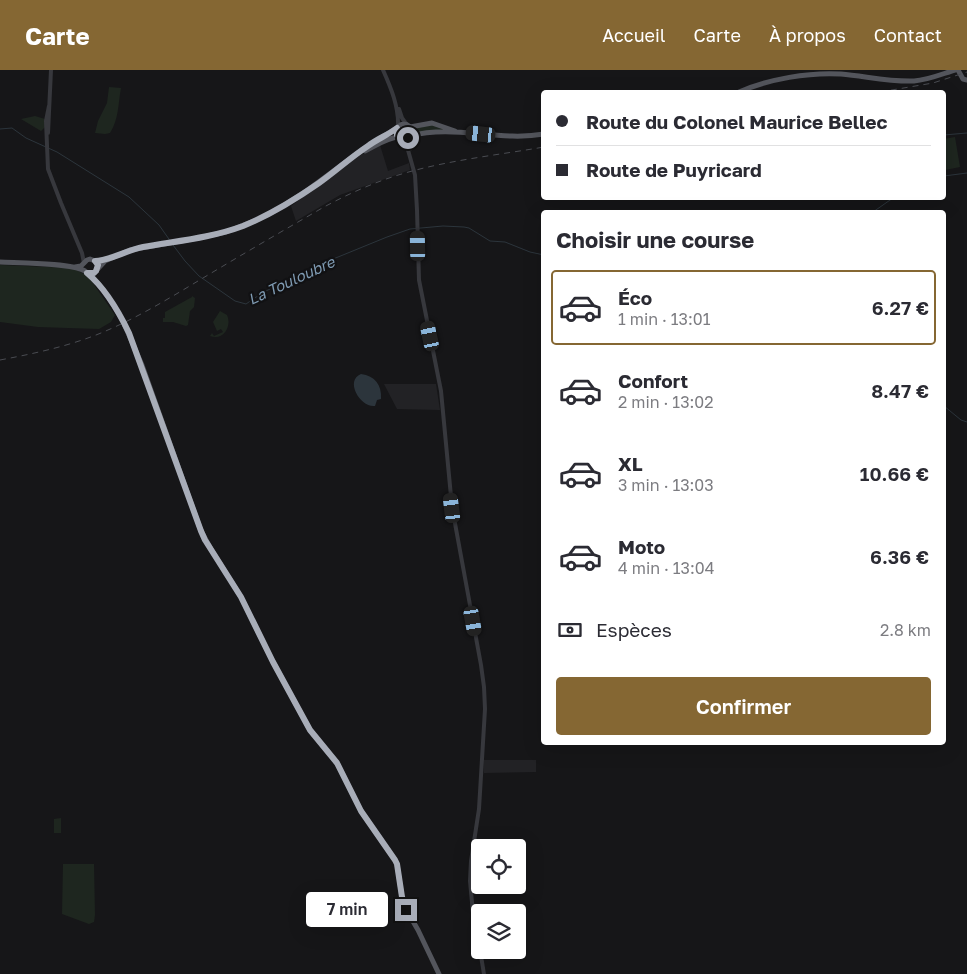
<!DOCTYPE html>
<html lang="fr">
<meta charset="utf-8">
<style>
body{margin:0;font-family:"Golos Text",sans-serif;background:#f7f7f7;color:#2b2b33;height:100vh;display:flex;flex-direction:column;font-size:19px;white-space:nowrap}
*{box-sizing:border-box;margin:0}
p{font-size:16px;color:#7c7c81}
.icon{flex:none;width:28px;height:28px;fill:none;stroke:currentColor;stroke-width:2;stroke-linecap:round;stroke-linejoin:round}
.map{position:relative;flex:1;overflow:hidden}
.panel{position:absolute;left:541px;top:140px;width:405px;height:535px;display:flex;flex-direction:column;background:#fff;border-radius:5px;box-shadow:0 5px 20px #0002}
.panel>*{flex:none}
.banner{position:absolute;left:541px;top:20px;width:405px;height:110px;border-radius:5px;box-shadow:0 5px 20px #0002;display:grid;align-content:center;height:110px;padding:0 15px;background:#fff}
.buttons{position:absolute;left:471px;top:769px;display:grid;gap:10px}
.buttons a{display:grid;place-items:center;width:55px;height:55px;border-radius:5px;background:#fff;box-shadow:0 5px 20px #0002;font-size:25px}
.end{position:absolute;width:22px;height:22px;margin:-11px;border:6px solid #a8adb8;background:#111;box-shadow:0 0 0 2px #111}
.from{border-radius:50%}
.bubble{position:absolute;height:35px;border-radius:5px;background:#fff;box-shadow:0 5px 20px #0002;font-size:16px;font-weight:600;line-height:35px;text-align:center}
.car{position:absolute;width:15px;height:30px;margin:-15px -8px;border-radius:6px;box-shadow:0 0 4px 1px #0007;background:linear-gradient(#222 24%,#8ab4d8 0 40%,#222 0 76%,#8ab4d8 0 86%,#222 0)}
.banner b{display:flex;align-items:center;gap:18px;height:48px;font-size:19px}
.banner b+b{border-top:1px solid #e1e1e2}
.banner i{width:12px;height:12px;background:#2b2b33}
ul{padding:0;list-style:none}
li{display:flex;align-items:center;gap:15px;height:75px;margin:0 10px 8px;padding:0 5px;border:2px solid transparent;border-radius:5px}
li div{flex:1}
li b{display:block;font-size:19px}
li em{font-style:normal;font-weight:600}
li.current{border-color:#856733}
li>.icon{width:45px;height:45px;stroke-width:1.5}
h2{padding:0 15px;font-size:22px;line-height:60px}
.pay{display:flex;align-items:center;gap:12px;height:55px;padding:0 15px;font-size:19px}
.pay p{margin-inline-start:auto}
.button{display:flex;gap:10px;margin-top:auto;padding:10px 15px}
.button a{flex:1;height:58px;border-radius:5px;background:#856733;color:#fff;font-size:20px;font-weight:600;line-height:58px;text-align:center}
header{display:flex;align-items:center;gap:30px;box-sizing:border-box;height:70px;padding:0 25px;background:#856733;color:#fff}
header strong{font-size:24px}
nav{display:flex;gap:28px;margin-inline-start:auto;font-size:18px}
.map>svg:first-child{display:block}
.built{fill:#222225}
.green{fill:#1e261f}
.water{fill:#2c353c}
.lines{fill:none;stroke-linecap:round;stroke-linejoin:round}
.stream{stroke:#2c353c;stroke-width:1}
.minor{stroke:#37383d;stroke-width:4}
.major{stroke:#53555c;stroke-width:5}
.rail{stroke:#4a4c52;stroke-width:1;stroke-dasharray:6 5;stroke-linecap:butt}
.major-bridge{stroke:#53555c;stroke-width:5}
.route{stroke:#a8adb8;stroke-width:6}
.labels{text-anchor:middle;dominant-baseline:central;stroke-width:4.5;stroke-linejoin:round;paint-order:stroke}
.water-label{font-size:15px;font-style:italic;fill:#7f9bb3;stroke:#111113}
</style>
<header>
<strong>Carte</strong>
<nav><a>Accueil</a><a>Carte</a><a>À propos</a><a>Contact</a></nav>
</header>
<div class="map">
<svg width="967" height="904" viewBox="0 0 967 904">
<rect width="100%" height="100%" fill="#161618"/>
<!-- built -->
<path class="built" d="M380,75l8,26 21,-8 1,7 -70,25 -44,26 -5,-15 68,-50z
M384,314h52l4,26 -43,-1z
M484,690h52v12l-52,1z"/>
<!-- green -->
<path class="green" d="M109,17l12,1c-3,16 -2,31 -11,45l-5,1 -10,-1 3,-12 9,-18z
M35,46l10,3v8l-4,4 -20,-12z
M432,54l19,6 -38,3v-5z
M955,67l5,30 -15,3 -1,-31z
M0,195l72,3 16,8 27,39 -4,7 -12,7 -61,-2 -38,-5z
M192,226l3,2 -1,9 -4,4 -2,14 -2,1 -13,-4h-10v-4h2v-6l27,-15z
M220,241l7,4c5,11 -3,26 -17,21l2,-3 2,3 9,-4 -2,-3 -4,2 -4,-9z
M61,748v15h-7v-14z
M63,794h31l1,51 -1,7 -5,2 -27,-10z"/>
<!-- water -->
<path class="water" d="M361,304c14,2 21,11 20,25l-4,1 -2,6c-14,2 -31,-25 -14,-32z"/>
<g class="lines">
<!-- stream -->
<path class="stream" d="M0,59l12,-1 14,10 31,14 72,45 30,28 12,17
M944,65l23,-2
M944,106l23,-3
M873,142l20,-14
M173,175l12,16 14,15 36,25 11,3 16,-11 54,-27 71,-29 23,-8 33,-3 21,1 5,1 21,13 15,1 25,10 14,3
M944,336l17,14 6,2"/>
<!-- minor -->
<path class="minor" d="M383,0c8,18 16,37 15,57
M49,36l-3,15 2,48 13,34 21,50 2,10
M399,39l3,9 5,7
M48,63l3,-63
M408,68l2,11
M404,69l4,11 7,25 2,35 2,70 22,111 11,116 29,158 3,22 1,22 -6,100 -8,52 -1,20 3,32 7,35
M480,880l4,24"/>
<!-- major -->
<path class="major" d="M958,0l5,9 4,1
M739,22c30,-13 70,-20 102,-18 24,2 48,8 73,7 14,-1 28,-7 41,-11
M397 61a7 7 0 1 1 14 0a7 7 0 1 1-14 0Z
M410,57l22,-4 23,8
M410,66c44,-12 89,6 134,-2
M365,81c10,-5 23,-14 35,-14
M0,192c18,1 72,1 85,9 15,10 29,35 38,50
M75,197l6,-1 6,-6 3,-1 5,2 10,-1
M87,203h7l11,-12 25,-11 68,-12 28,-6 33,-13 19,-10 31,-20 57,-42 31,-19
M125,256l17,39 59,166 10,18 30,48 31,63 38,70 27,33 24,48 34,49 2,4 6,40 15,26 21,44"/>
<!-- rail -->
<path class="rail" d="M880,22l53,-9 34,-11
M0,290c32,-6 65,-13 96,-25 38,-15 72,-36 107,-57 40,-24 81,-48 121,-71 26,-14 53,-26 81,-34 45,-13 93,-18 139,-26"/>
<!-- major-bridge -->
<path class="major-bridge" d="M123,251l2,5"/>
</g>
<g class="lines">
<!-- route -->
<path class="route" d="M406,840l-4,-13 -5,-33 -2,-4 -34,-49 -24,-48 -27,-33 -37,-68 -32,-65 -36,-57 -4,-9 -72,-198c-10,-21 -24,-45 -42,-60h7l2,-2 2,-6 -3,-4c14,0 32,-11 48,-14 33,-6 68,-9 100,-21 27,-11 53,-27 76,-43 17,-12 32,-26 49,-37 9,-7 20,-11 29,-18v7c3,4 6,4 11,3"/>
</g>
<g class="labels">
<!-- water labels -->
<g class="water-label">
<text transform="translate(291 210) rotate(-25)">La Touloubre</text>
</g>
</g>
</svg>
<div class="buttons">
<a><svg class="icon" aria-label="locate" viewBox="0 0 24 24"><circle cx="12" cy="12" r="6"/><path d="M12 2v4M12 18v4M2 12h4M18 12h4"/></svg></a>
<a><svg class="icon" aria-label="layers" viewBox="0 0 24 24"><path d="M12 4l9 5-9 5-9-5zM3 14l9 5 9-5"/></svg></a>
</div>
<i class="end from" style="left:408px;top:68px"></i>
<i class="end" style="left:406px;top:840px"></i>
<div class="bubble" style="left:306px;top:822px;width:82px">7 min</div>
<i class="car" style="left:481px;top:64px;rotate:276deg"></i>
<i class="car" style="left:418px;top:176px;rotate:359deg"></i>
<i class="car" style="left:430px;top:266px;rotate:348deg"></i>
<i class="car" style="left:452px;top:438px;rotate:353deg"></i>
<i class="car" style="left:473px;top:551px;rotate:170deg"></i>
<div class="banner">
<b><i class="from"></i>Route du Colonel Maurice Bellec</b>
<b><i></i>Route de Puyricard</b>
</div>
<section class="panel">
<h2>Choisir une course</h2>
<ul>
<li class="current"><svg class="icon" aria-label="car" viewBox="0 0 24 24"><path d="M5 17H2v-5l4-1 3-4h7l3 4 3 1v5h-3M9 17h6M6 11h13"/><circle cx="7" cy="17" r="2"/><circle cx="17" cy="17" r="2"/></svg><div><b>Éco</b><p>1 min · 13:01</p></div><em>6.27 €</em></li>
<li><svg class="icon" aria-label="car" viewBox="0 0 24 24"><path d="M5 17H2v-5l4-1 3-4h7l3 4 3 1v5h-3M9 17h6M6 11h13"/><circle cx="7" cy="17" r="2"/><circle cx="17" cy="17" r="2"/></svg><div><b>Confort</b><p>2 min · 13:02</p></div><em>8.47 €</em></li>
<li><svg class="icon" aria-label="car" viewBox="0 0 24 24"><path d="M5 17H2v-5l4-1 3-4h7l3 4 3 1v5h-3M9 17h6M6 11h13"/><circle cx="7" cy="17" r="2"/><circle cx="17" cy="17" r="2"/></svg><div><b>XL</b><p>3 min · 13:03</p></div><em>10.66 €</em></li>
<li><svg class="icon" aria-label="car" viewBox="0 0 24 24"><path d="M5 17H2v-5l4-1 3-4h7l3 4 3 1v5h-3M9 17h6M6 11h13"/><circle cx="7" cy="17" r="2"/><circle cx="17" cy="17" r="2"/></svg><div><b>Moto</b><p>4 min · 13:04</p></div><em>6.36 €</em></li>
</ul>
<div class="pay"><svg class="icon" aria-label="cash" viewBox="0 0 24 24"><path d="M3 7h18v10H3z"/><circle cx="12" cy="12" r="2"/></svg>Espèces<p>2.8 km</p></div>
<div class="button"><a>Confirmer</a></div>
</section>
</div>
